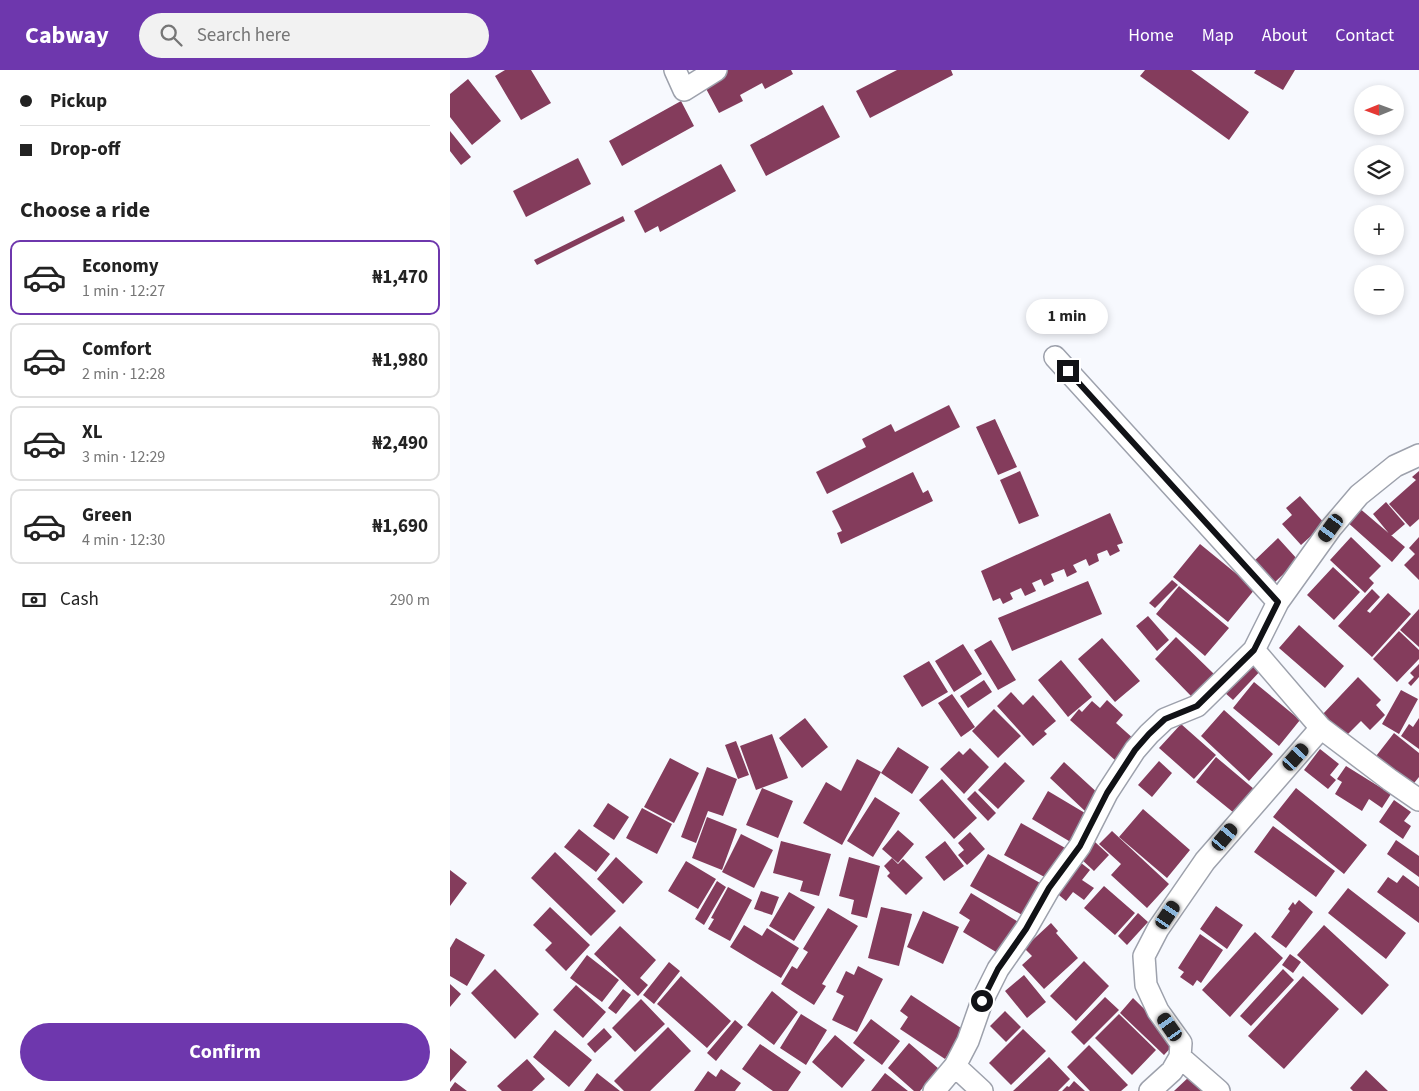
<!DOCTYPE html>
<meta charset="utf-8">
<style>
body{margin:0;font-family:"Source Sans 3",sans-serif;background:#f2f2f2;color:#222;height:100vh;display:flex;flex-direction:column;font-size:19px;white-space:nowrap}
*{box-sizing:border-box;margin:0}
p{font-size:16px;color:#767676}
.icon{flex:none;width:28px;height:28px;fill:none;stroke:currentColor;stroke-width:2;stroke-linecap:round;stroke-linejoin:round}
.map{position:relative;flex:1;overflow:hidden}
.details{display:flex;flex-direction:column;background:#fff;width:450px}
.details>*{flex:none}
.guide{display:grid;align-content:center;height:110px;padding:0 20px;background:#fff}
.needle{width:32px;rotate:269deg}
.tools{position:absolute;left:904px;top:15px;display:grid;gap:10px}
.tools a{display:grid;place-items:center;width:50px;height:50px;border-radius:50%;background:#fff;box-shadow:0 2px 8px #0003;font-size:25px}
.end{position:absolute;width:22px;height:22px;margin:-11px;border:6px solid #111216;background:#fff;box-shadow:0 0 0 2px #fff}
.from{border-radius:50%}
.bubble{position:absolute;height:35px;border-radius:18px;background:#fff;box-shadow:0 2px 8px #0003;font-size:16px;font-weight:700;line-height:35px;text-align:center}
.car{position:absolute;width:15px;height:30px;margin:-15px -8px;border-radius:6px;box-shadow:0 0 4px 1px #0007;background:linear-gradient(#222 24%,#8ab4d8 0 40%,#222 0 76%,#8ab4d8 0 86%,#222 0)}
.guide b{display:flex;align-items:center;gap:18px;height:48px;font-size:19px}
.guide b+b{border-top:1px solid #e0e0e0}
.guide i{width:12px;height:12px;background:#222}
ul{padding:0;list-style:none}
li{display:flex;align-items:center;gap:15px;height:75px;margin:0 10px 8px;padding:0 10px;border:2px solid #e0e0e0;border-radius:10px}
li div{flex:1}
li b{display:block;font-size:19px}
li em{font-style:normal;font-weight:700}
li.current{border-color:#6e37ad}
li>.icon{width:45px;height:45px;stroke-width:1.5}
h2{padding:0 20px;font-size:22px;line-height:60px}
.pay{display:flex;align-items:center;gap:12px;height:55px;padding:0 20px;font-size:19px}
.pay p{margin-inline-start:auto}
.primary-button{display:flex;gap:10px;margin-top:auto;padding:10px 20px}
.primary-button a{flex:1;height:58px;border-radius:30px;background:#6e37ad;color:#fff;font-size:20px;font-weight:700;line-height:58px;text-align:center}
header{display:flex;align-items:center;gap:30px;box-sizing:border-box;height:70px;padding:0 25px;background:#6e37ad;color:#fff}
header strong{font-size:24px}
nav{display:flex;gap:28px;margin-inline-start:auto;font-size:18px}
.search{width:350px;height:45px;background:#f2f2f2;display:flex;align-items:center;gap:12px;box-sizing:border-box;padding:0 18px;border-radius:28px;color:#767676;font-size:19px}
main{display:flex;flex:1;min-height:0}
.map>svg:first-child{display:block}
.building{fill:#843c5c}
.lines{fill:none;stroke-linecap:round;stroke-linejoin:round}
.street-casing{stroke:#9da1ac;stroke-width:24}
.street{stroke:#fff;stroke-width:21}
.route{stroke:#111216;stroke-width:6}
</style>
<header>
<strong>Cabway</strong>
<div class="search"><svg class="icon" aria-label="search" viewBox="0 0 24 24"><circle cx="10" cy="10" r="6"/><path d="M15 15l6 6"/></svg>Search here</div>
<nav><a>Home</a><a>Map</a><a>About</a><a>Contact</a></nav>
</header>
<main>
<section class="details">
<div class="guide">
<b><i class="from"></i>Pickup</b>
<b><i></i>Drop-off</b>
</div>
<h2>Choose a ride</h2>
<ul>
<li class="current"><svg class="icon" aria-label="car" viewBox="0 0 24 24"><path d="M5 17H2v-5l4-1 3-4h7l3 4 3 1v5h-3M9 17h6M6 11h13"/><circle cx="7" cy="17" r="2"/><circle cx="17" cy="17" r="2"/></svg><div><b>Economy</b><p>1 min · 12:27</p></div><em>₦1,470</em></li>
<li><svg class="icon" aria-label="car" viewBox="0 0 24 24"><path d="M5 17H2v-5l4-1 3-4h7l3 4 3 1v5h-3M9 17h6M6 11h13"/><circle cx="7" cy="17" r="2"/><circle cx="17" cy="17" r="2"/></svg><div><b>Comfort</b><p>2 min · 12:28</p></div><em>₦1,980</em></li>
<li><svg class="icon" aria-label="car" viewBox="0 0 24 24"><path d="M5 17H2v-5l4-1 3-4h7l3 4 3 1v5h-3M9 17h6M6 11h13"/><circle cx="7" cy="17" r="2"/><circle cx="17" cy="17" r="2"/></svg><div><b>XL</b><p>3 min · 12:29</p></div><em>₦2,490</em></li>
<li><svg class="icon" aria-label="car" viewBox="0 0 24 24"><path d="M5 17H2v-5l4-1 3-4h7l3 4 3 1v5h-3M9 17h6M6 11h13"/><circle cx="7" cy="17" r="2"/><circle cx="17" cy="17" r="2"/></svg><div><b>Green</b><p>4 min · 12:30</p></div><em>₦1,690</em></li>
</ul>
<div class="pay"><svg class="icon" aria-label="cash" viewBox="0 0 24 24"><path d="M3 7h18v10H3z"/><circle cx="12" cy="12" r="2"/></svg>Cash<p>290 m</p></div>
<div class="primary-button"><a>Confirm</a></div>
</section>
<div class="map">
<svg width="969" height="1021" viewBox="0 0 969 1021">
<rect width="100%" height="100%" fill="#f7f9fe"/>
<!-- building -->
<path class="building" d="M55,0h26l20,33 -30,17 -26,-44z
M278,0h63l2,4 -28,15 -3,-6 -22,12 3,6 -24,12 -16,-30z
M447,0h54l2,5 -83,43 -14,-27z
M695,0h46l58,42 -20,28 -89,-64z
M806,0h39l-12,20 -29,-17z
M18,9l33,42 -29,24 -22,-28v-23z
M231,31l13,25 -72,40 -13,-25z
M373,35l17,32 -74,39 -16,-31z
M0,61l21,26 -10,8 -11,-14z
M128,88l13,26 -65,33 -13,-26z
M271,94l15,27 -76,41 -2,-6 -13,7 -11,-22z
M173,146l2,5 -88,44 -3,-5z
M499,335l11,22 -133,67 -11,-22 50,-25 -4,-8 29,-15 4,8z
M545,349l22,48 -19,8 -22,-48z
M570,401l19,45 -20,8 -19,-44z
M969,401v48l-9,8 -21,-23 27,-24 -4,-3z
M463,402l10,21 5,-3 5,11 -92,43 -4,-11 5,-2 -10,-20z
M850,426l26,29 -13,13 -2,-2 -10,9 -19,-21 10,-9 -6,-7z
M936,432l19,22 -14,12 -18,-22z
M908,437l47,40 -13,15 -46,-41z
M660,443l13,30 -6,2 3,6 -10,5 -3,-6 -10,4 2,7 -10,5 -3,-7 -13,6 4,7 -10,5 -3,-8 -13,5 3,7 -10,5 -3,-7 -9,4 4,8 -11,5 -4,-8 -11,5 3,6 -10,5 -3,-6 -7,3 -12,-30z
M901,467l30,29 -12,12 5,5 -9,10 -35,-33z
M969,467v43l-15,-15 11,-11 -6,-6z
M828,468l20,22 -25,24 -20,-22z
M750,474l55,45 -27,33 -55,-45z
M883,497l27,25 -26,28 -27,-25z
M722,510l6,5 -23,23 -6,-5z
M638,511l14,33 -90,37 -14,-33z
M729,516l50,42 -24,28 -49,-42z
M922,519l8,8 -13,14 3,2 18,-20 23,21 -39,43 -34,-31z
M969,539v38l-19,-17z
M698,546l21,24 -12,11 -21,-25z
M849,555l45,41 -19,22 -46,-40z
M949,561l20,19v9l-22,23 -24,-23z
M726,567l38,37 -23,22 -36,-37z
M652,568l38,43 -25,21 -37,-43z
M541,570l25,40 -18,10 -24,-40z
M513,574l19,30 -28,18 -19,-31z
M805,588l9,9 -31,33 -9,-8z
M611,590l31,37 -24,20 -30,-37z
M479,591l19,31 -26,15 -19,-31z
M969,594v13l-8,9 -3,-3 6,-6 -4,-4z
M908,607l23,23 -5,5 9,10 -15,15 -9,-9 -16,16 -23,-22z
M534,610l8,12 -24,16 -8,-12z
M804,612l46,38 -21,26 -46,-38z
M951,620l17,9 -19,35 -17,-10z
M561,622l12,13 10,-10 23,26 -12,10 3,3 -14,12 -36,-40z
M502,624l23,33 -14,10 -23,-34z
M657,630l16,15 -7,8 19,17 -19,21 -46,-41 9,-11 3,3 10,-11 8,7z
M544,639l27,27 -23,22 -26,-27z
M774,640l49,44 -24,27 -48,-45z
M355,648l23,29 -26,21 -23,-30z
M969,648v31l-18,-13 8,-12 4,3z
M731,654l35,31 -22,24 -35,-31z
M944,663l25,20v24l-9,11 -37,-28z
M322,664l16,44 -32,12 -16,-44z
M286,671l13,34 -11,4 -13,-34z
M448,677l31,20 -17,27 -31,-21z
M520,678l19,19 -25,27 -24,-25 19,-18 4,4z
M870,679l19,15 -9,11 6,5 -8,9 -24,-19z
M766,687l38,32 -20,24 -38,-31z
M220,688l29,15 -25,50 -30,-16z
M407,689l24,13 -39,73 -39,-22 23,-41 15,9z
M709,691l13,12 -20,24 -14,-12z
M555,692l20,19 -27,28 -20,-19z
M614,692l37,34 -15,16 -36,-34z
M896,696l45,28 -9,14 -13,-9 -7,12 -27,-17 7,-12 -5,-3z
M257,697l30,12 -14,37 -15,-5 -12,32 -15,-6z
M492,709l35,39 -23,21 -35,-39z
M312,718l31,13 -15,37 -32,-13z
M846,718l71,57 -23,29 -71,-57z
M525,721l21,22 -8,8 -21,-22z
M598,721l42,25 -16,28 -42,-25z
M425,727l25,16 -27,44 -26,-16z
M944,730l17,12 -7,9 7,5 -8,13 -24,-17z
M158,733l21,14 -15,23 -21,-14z
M192,738l30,16 -15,30 -31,-16z
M693,739l47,41 -23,28 -48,-41z
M257,747l30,12 -15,41 -30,-12z
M571,753l46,26 -17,31 -46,-25z
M823,756l62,45 -19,26 -62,-45z
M129,759l31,25 -14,18 -32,-25z
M448,760l16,14 -16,19 -16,-14z
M662,761l57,53 -22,24 -36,-33 10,-11 -22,-20z
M520,762l15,17 -18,16 -9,-10 6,-5 -6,-7z
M291,764l32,16 -19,38 -32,-16z
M946,770l23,16v21l-32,-23z
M331,771l50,13 -12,42 -19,-5 3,-10 -30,-8z
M495,771l19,25 -20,15 -19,-24z
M645,772l14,13 -15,16 -14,-13z
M105,782l61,59 -25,25 -60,-58z
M538,784l54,30 -18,32 -54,-30z
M166,787l27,25 -20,22 -26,-25z
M399,787l31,9 -13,52 -16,-4 3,-14 -15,-4z
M442,788l6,6 5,-5 20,19 -17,17 -19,-19 3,-3 -6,-7z
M626,789l14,11 -8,10 12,8 -10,12 -11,-8 -7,9 -13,-11z
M236,791l30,18 -18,30 -30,-18z
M0,800l17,13 -17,23z
M953,805l16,12v36l-42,-31 11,-15 9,6z
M267,811l9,6 -22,38 -9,-6z
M654,816l31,27 -20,22 -31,-27z
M278,817l24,13 -22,41 -22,-12 6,-10 -3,-1z
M898,818l58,45 -20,26 -58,-46z
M311,821l18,6 -7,18 -18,-6z
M339,822l26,15 -21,34 -25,-15z
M521,823l49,30 -19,32 -38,-23 7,-12 -11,-7z
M849,830l14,12 -27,36 -15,-11 19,-26 -2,-2 5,-7 2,3z
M766,836l27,19 -16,24 -27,-20z
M100,837l40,38 -24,26 -21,-21 7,-7 -19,-18z
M431,837l31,7 -13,52 -31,-8z
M378,838l30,18 -36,58 4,2 -12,19 -33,-21 11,-18 5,3 11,-17 -5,-3z
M473,841l36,16 -16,37 -36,-17z
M688,843l10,9 -21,23 -9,-9z
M601,853l7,8 -2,2 22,25 -34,31 -22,-24 10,-9 -8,-8z
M294,855l18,11 5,-8 32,20 -18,30 -51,-31z
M874,855l65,60 -27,30 -65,-60z
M170,856l36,34 -16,18 8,7 -10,11 -44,-42z
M805,862l28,26 -53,59 -28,-27z
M750,864l23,16 -22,33 -4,-3 -4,6 -13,-9 4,-5 -6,-4z
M6,868l29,17 -18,31 -17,-10v-28z
M840,884l11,8 -8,11 -11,-8z
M137,885l32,25 -17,22 -32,-24z
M634,891l25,25 -33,35 -26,-25z
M219,892l11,9 -26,33 -11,-9z
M408,896l25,13 -26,53 -25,-12 12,-24 -8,-4 10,-21 8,4z
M45,899l44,45 -24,25 -44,-46z
M833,899l11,11 -43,46 -11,-10z
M574,905l22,27 -19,16 -22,-27z
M231,906l50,45 -24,27 -50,-44z
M853,906l36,33 -55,60 -36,-33z
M0,914l11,10 -11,13z
M126,915l30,27 -23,26 -30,-28z
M173,919l8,6 -15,19 -8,-6z
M322,921l26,21 -24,33 -27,-20z
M461,925l53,35 -19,29 -45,-30 8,-12 -8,-6z
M655,927l14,13 -35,35 -13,-13z
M683,928l44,43 -13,14 -44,-42z
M191,929l24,25 -30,28 -23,-24z
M555,941l16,16 -15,15 -16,-16z
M351,944l26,16 -21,35 -26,-17z
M669,944l37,36 -24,25 -37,-37z
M421,949l29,22 -18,24 -29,-22z
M285,950l8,7 -27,34 -9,-8z
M218,957l23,24 -41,40h-26l-10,-10z
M154,958l8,9 -17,16 -8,-9z
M573,959l23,22 -35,34 -22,-22z
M105,960l37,30 -23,27 -36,-30z
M385,965l30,25 -23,28 -30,-26z
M459,973l30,26 -19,22h-6l-26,-23z
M310,974l41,28 -13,19h-15l-31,-22z
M639,975l39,40 -7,6h-31l-23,-24z
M0,978l17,14 -17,20z
M599,987l21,22 -12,12h-45z
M77,989l18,20 -13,12h-30l-5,-5z
M271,999l20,14 -6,8h-41l14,-20 8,6z
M916,1000l22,21h-35l-3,-3z
M147,1003l23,18h-36z
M435,1003l23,18h-37z
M741,1005l15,16h-32z
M624,1011l11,10h-23l5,-5 2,1z
M5,1012l12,9h-17v-2z"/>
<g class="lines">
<defs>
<path id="street" d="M225,0l9,20 32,-20
M605,287l223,245
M804,580l67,78 69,52 29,20
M730,987l39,34
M505,996l27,25
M484,1021l21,-25 13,-25 14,-40 16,-32 28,-40 23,-40 31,-43 27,-53 28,-43 14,-16 16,-15 32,-13 57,-56 24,-48 53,-74 28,-33 36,-29 24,-11
M700,1021l22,-20 8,-14 1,-14 -23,-32 -12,-26 -2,-29 14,-27 47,-68 116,-133"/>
</defs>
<!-- street casing -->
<use href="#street" class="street-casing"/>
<!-- street -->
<use href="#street" class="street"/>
</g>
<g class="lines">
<!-- route -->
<path class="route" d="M532,931l16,-32 28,-40 23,-41 31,-42 27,-53 28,-43 14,-16 16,-15 32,-13 57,-56 24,-48 -210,-231"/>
</g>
</svg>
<div class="tools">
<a><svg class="needle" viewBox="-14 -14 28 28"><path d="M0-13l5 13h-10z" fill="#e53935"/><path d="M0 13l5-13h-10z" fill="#767676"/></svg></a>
<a><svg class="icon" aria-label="layers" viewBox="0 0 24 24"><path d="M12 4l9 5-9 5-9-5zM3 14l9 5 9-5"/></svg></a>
<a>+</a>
<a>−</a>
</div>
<i class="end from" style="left:532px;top:931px"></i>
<i class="end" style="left:618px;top:301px"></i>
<div class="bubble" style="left:576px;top:229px;width:82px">1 min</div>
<i class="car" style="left:881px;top:458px;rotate:216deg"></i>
<i class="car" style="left:846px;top:687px;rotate:42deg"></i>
<i class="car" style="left:775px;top:767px;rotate:40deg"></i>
<i class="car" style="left:718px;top:845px;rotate:34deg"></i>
<i class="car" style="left:720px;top:957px;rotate:325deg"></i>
</div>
</main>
